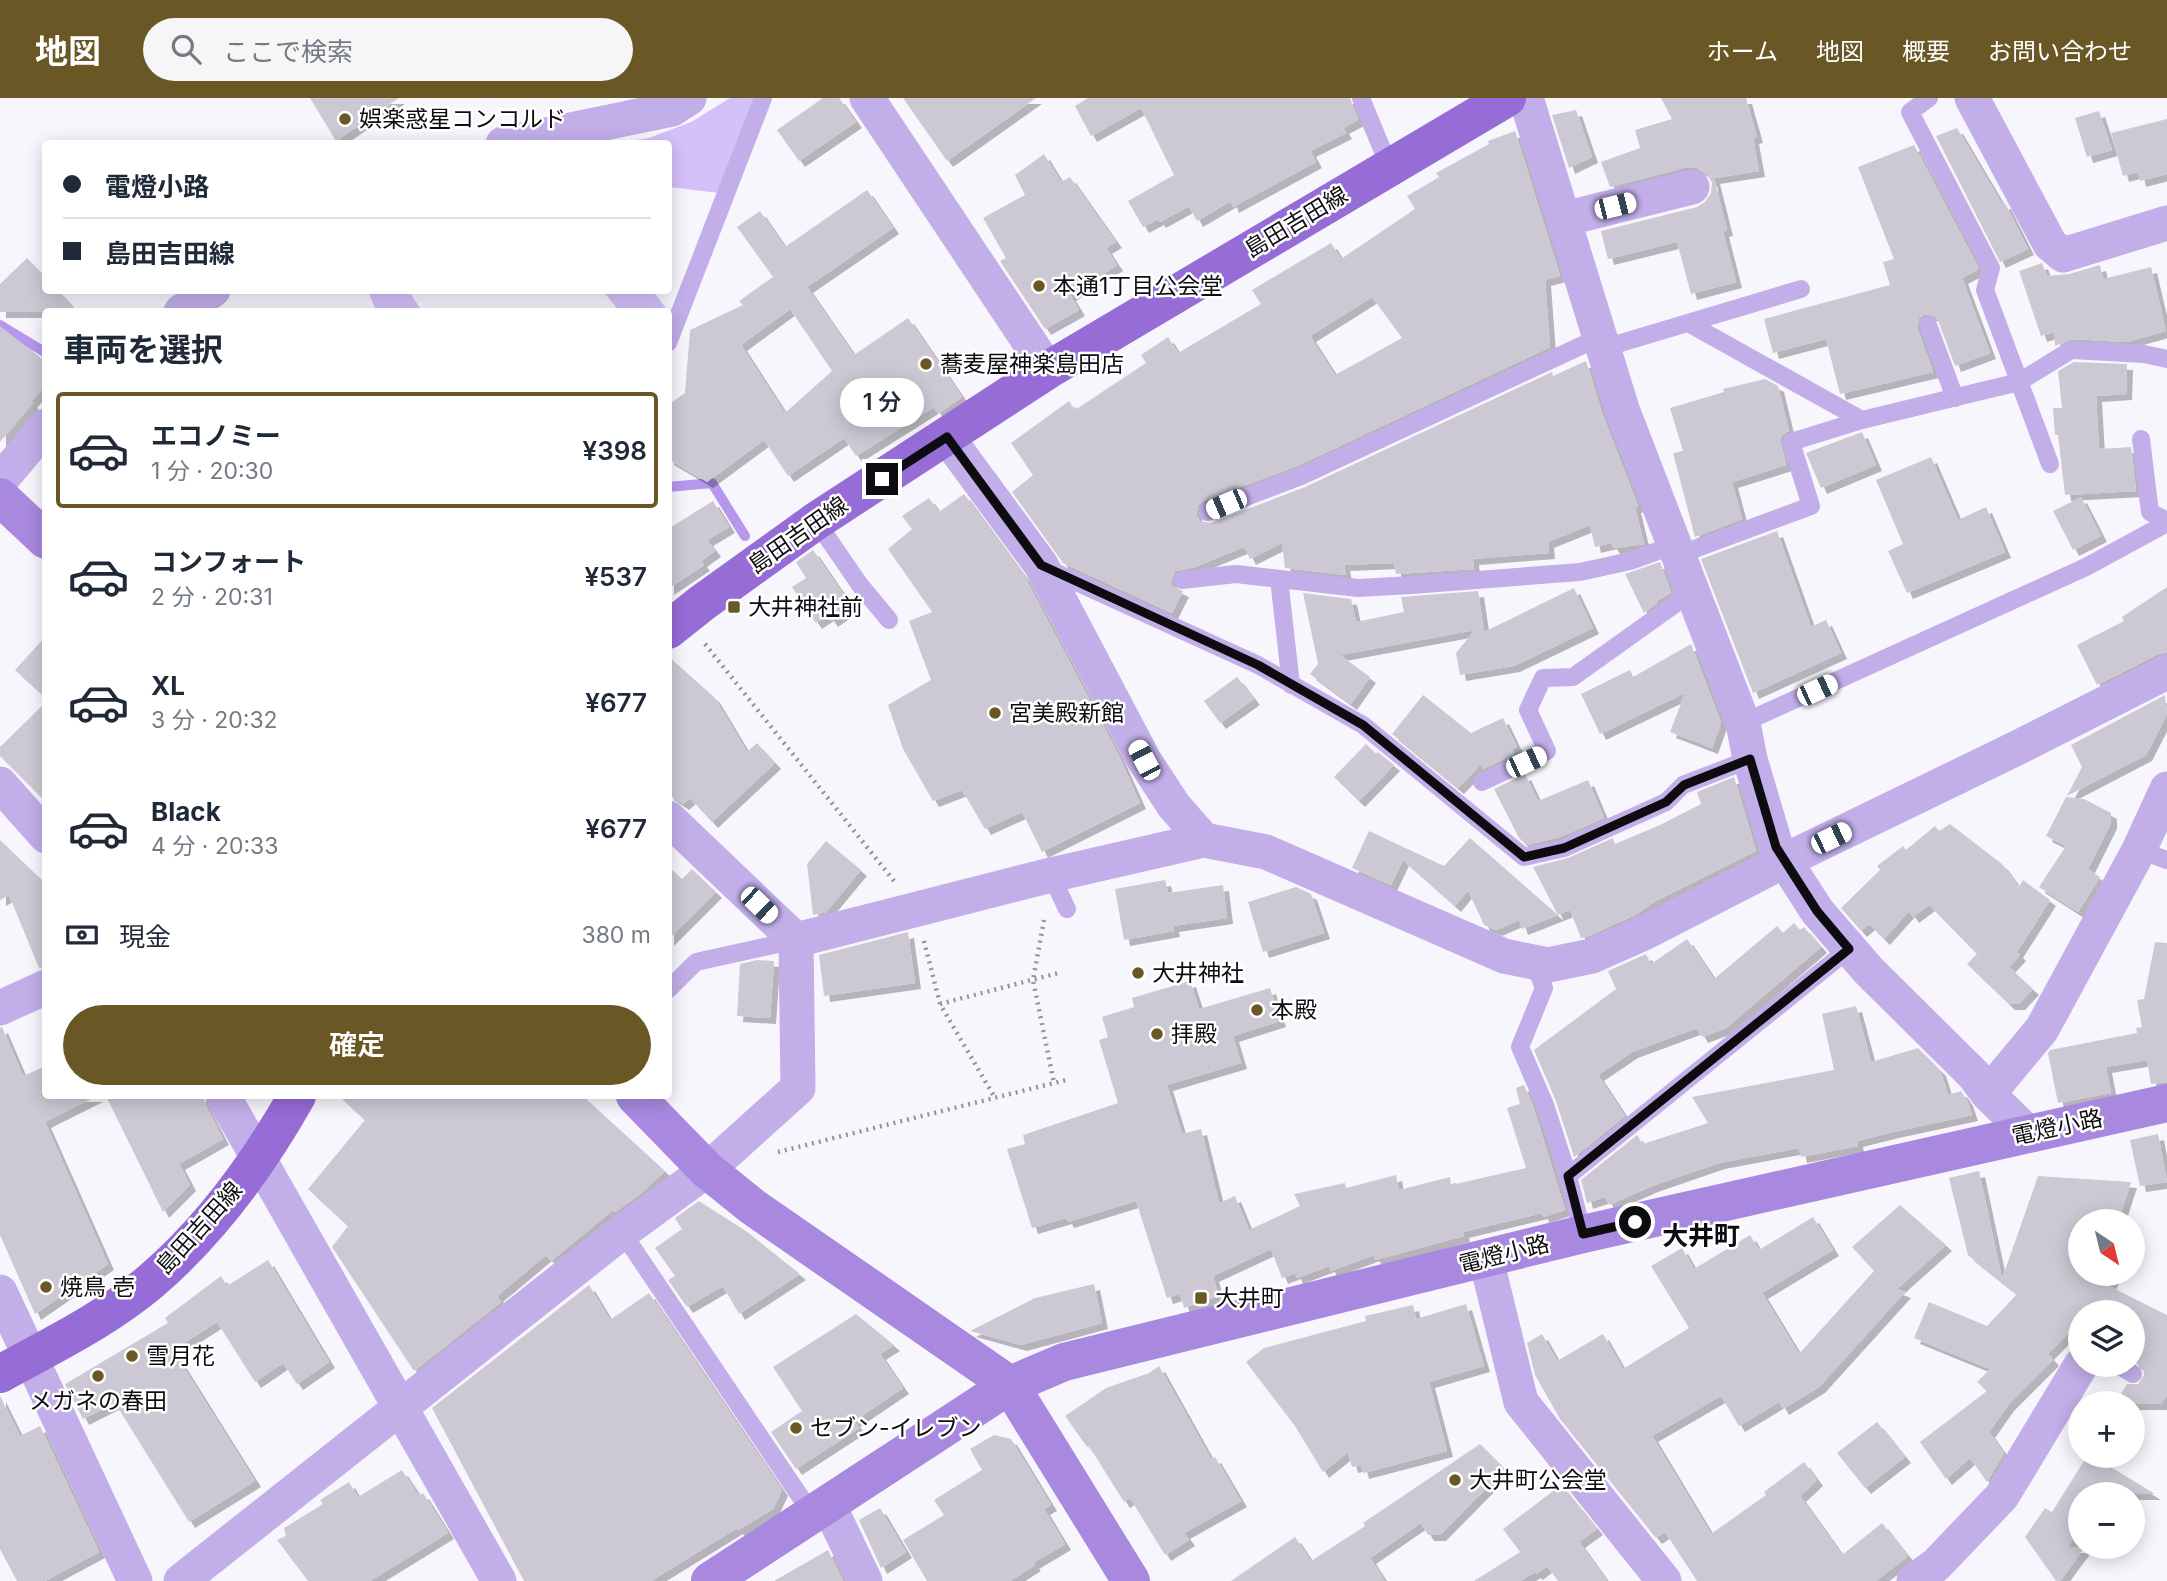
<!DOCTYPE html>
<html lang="ja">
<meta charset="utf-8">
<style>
body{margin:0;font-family:Inter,"Noto Sans JP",sans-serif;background:#f6f6f7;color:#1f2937;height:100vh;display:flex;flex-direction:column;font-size:26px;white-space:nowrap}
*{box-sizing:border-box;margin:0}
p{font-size:23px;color:#747a83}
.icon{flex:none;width:38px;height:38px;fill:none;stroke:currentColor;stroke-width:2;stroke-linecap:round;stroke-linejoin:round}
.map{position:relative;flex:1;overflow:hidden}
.drawer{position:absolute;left:42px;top:210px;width:630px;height:791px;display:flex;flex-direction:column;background:#fff;border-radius:7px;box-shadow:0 4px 18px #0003}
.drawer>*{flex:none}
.banner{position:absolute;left:42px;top:42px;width:630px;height:154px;border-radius:7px;box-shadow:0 4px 18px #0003;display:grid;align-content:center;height:154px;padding:0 21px;background:#fff}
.needle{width:46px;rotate:145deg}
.fabs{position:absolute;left:2068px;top:1111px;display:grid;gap:14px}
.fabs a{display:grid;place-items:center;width:77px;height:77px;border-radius:50%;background:#fff;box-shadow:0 4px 18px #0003;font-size:35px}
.end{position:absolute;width:32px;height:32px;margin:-16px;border:9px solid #0d0c10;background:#fff;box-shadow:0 0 0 4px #fff}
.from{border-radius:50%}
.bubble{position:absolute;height:49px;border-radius:24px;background:#fff;box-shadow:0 4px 18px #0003;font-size:23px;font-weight:600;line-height:49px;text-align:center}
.car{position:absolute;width:21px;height:42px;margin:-21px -10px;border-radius:9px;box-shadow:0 0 5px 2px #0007;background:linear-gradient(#fff 24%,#345 0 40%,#fff 0 76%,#345 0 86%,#fff 0)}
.banner b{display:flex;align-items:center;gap:24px;height:66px;font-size:26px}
.banner b+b{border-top:2px solid #e0e1e3}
.banner i{width:18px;height:18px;background:#1f2937}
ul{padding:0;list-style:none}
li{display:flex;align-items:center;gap:21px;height:116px;margin:0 14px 10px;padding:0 7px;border:4px solid transparent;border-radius:7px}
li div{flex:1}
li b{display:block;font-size:26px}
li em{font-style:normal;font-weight:600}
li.current{border-color:#695825}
li>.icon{width:63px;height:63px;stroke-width:1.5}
h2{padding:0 21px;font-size:32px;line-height:84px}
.pay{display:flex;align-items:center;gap:18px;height:77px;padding:0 21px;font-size:26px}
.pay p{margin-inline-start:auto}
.action{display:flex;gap:14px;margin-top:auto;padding:14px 21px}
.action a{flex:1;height:80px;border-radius:42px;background:#695825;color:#fff;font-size:28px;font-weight:600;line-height:80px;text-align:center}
header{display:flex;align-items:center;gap:42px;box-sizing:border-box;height:98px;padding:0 35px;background:#695825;color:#fff}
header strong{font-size:33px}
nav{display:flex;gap:38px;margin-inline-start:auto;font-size:24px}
.search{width:490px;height:63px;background:#f6f6f7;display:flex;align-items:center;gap:18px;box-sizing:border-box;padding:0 24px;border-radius:38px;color:#747a83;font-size:26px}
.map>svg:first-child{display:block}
.green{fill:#d4c1f9}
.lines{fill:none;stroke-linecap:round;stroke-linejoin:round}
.stream{stroke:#b797ee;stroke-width:10}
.building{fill:#ccc9d4;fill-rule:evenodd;filter:url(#shadow)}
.path{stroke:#949298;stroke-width:4.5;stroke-dasharray:2 5;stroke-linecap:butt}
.lane{stroke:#c2aee9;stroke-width:18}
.street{stroke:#c2aee9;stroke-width:35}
.secondary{stroke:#a889df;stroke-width:38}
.primary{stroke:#966cd7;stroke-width:38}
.route{stroke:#0d0c10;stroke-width:9}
.poi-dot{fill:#695825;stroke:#fff;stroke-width:2.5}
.labels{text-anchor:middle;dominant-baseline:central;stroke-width:5;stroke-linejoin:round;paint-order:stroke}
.poi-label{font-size:23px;fill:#0d0c10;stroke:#fff;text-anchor:start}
.street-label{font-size:23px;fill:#0d0c10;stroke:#fff}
.quarter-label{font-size:26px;font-weight:bold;fill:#0d0c10;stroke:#fff}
</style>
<header>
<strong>地図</strong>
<div class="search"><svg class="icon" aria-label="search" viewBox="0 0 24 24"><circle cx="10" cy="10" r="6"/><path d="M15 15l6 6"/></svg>ここで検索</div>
<nav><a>ホーム</a><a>地図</a><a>概要</a><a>お問い合わせ</a></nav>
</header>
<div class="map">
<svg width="2167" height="1483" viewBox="0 0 2167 1483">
<defs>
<filter id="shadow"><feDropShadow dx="6" dy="6" stdDeviation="0" flood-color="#0004"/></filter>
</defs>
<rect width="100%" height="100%" fill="#f8f6fd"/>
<!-- green -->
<path class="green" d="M730,0h27l-38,95 -50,-6 -1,-43h-57l38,-6 42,-16z
M368,193h41l13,20h-46z
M603,193h50l15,20h-49z"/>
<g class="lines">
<!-- stream -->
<path class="stream" d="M0,227l46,28
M668,389l44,-4 33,53"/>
</g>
<!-- building -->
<path class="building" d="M310,0h89l-63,43z
M823,0h16l17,24 -57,39 -22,-31z
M903,0h133l-89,63z
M1088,0h262l8,22 -15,8 3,5 -36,18 6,11 -83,45 -2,-6 -34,20 -8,-15 -29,16 -2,-3 -15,8 -15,-26 46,-26 -33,-67 -50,28 -16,-30z
M1661,0h85l11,39 -4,1 6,33 -45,7 13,52 -4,1 13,51 -45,12 -14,-52 -69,17 -7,-28 96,-24 8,-5 6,-9 1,-10 -5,-9 -10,-6 -10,-1 -77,20 -9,-25 39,-14 -5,-18 37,-11z
M1576,12l16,47 -23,11 -17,-53z
M2099,13l13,39 -25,7 -12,-39z
M2167,21v55l-27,7 -2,-9 -15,4 -12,-43z
M1957,30l45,76 3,-1 23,46 -28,13 -64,-126z
M1515,33l45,145 -15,4 5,67 -253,119 -94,35 -5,4 -2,10 4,6 11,2 94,-36 247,-115 1,4 33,-15 17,55 35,90 -3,1 9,37 -30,4 -3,-5 -16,4 -5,-22 -42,17 1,11 -76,6 1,10 -78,5 -2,-11 -50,2 2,10 -61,-7 -3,-25 -32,16 -6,-12 -49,20 -20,4 -4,10 1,5 11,5 -11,22 -109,-50 -51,-71 21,-17 -22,-32 58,-42 6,9 71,-47 -5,-8 27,-18 10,16 83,-49 -9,-14 79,-47 10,16 74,-50 -8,-13 32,-19 -3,-4 53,-29 -1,-3zM1372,199l30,41 -67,37 -25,-39z
M1914,47l65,124 -17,9 28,75 -35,13 -17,-46 -3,-4 -10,-2 -6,4 -2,10 16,44 -93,22 -14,-55 -53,14 -9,-34 126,-34 -7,-23 11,-3 -36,-92z
M1044,56l17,28 9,-5 46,65 -10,6 11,17 -47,30 9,15 -34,19 -45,-68 6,-3 -23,-40 42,-23 -10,-20z
M867,92l26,38 -86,59 47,68 54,-37 54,79 -24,17 -4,-7 -78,49 -12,-18 -56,38 -24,-36 -57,42 -39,-23v-54l17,-12 5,-63 53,-25 -4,-4 34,-24 -36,-50 23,-16 25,36zM790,211l42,62 -47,42 -44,-68z
M27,160l19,20v12h12l20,22h-78v-28z
M2042,165l5,13 22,-2 31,-9 3,14 48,-12 15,64 -39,11 -55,-3 -17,7 -1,-14 -13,4 -22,-65z
M0,228l46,36v22l-15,18 2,1 -33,39z
M2074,264l53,2 -1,30 -30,2 3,53 32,-2 5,44 -71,4 -7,-60h-3l-2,-27h9l-4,-37z
M1765,281l13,7 11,45 -6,3 -3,6 6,25 -54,17 10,37 -47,18 -22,-84 10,-2 -13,-43 54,-16 -1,-3z
M1862,334l14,33 -55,23 -15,-35z
M1931,359l27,63 28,-13 19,45 -98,41 -19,-42 15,-7 -27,-64z
M964,396l60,82 94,178 22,49 -98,49 -20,-40 -37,17 -23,-39 -29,11 -30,-52 -15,-44 43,-25 -22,-59 23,-9 -44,-63 24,-20 -10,-13 27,-18 10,14z
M2081,399l20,39 -28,14 -20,-39z
M713,403l16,26 -22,13 8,11 -14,10 3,4 -36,24v-60z
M1777,433l34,96 15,-7 15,33 -88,40 -52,-134z
M813,452l39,57 -20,14 -4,-6 -12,8 -24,-36 14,-9 -10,-16z
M1660,464l11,31 -13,7v2l-14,11 -19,-39z
M2167,489v65l-9,2 -61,31 -20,-40 47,-24 -2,-4z
M1574,490l19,40 -79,38 -54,9 -4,-22 19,-23 -135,25 30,22 -19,27 -41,-30 8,-10 -15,-71 48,6 5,23 48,-10 -3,-15 77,-6 6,41z
M46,538v62l-31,-28z
M1691,546l30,79 -9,25 -42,-16 15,-39 -85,41 -19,-40 49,-24 3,7z
M668,558l46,41 33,55 10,-9 18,20 -63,59 -22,-24 -7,6 -15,-10z
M1237,579l17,22 -34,24 -16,-22z
M1423,597l48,38 32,-15 14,29 -5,2 2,5 -31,15 -2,-5 -23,24 -66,-54z
M2165,597l2,19 -21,41 -79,41 15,-29 -11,-22z
M46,604v100l-46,-46v-9z
M1366,646l10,10 2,-2 16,13 -35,36 -25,-24z
M1525,676l13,27 50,-21 16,38 -44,19 -33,8 -8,-7 -25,-49z
M1734,679l22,74 -102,51 -17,12 -51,23 -5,1 -11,-28 -12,5 -25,-48 35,-9 45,-20 2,6 45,-19 41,-21 -4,-12z
M2066,699l18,2 27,14v10l-23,46 12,8 -22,35 -39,-25 27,-41 -20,-10z
M1950,726l52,40 17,23 4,-7 27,20 -33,52 3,3 -11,12 24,22 -14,15h-10l-42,-40 10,-10 -48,-49 -16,12 -4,-6 -25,28 -15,-15 -8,7 -20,-23 39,-38 -3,-4 26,-20 3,4 29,-24 4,5z
M1369,733l75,35 26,-28 88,77 -36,14 -3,-9 -23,10 -12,-5 -16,-35 -13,16 -52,-46 -12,25 -39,-17z
M0,742l46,44v83l-7,1 -30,-73 -9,5z
M826,743l35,29 -35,42 -13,3 -6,-51z
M668,768l14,13 10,-10 24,23 -48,48z
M1165,782l3,13 55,-8 4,33 -54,8 1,5 -50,9 -9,-51z
M1296,789l15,7 13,39 -61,19 -15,-50z
M1794,825l6,7 4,-3 17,20 -95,81 -24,9 -5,-9 -65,24 -34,23 27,41 -51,41 -18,-56 -22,-51 82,-61 -8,-18 38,-17 5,10 36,-25 27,40 63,-53 6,7z
M908,834l7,51 -91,13 -5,-41z
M2155,844l12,1v139l-16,2 -4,-24 -41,7 5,26 -53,10 -10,-50 2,-3 87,-17 -1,-5 6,-1 -5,-27 7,-1z
M757,862l17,1 -4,57 -33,-2 3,-52z
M1190,883l9,28 71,-21 10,33 -47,15 8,27 -74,22 15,49 19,-5 18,74 16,-7 14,34 51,-24 -6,-12 51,-11 1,5 50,-13 3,15 51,-13 1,8 75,-17 -19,-60 13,-4 -4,-16 8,-3 10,24 31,101 -22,7 -1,-4 -79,19 1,4 -89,24 -1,-5 -43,16 -2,-5 -32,12 -2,-5 -13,5 -11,-29 -58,27 6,20 -35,12 -4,-14 -13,4 -31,-97 -68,21 -2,-4 -34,10 -25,-79 18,-5 -2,-9 95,-32 -19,-63 9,-3 -6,-20 32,-10 -2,-9z
M1856,908l15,56 47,-14 22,22 8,25 13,-4 6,9 5,15 -79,17 -36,9 1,5 -57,11 -2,-9 -80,15 -67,23 -43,19 -4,-8 -18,6 -6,-23 56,-45 6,9 65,-21 -16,-26 142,-27 -12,-56z
M2,929l21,49 23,-10v30h51l-52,26 63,142 -73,50 -35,-79v-207z
M106,998h97l3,10 17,33 -44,25 11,21 -27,27z
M339,998h244l82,75 -26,24 -24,17 -2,-2 -62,51 -5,-6 -49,41 4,6 -87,69 -82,-124 16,-21 -40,-37 57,-69z
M2158,1036l9,48 -27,4 -10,-46z
M1979,1073l23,108 36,-103 93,6 -13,40h-37v52h34l-6,12 58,29v80l-6,9h-46l12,-20h11l6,-9 -1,-7 -10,-7v-49h-52v8l-33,34 5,6 -45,45 -19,27 15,21 -17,29 -17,-24 -24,21 -26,-37 67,-51 -10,-9 13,-13 -76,-31 15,-36 58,24 30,-32 -49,-39 -19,-77z
M699,1103l47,30 54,43 -61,40 -16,-28 -36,21 -19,-27 7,-4 -20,-28 27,-19 -7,-11z
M1900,1107l46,40 -49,44 8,3 -86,95 -36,22 -4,-7 -40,24 -18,-30 -69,40 59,98 55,-39 -2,-3 40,-30 13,18 -17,16 42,59 40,-32 26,33 -32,25h-179l-32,-49 -9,6 -96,-119 -25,-44 -8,-32 15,-9 15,27 46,-27 20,35 66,-41 -38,-62 31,-18 12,21 56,-34 9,15 54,-33 20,33 -71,43 37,61 75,-83 -22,-24z
M268,1162l61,102 -32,22 -14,-21 -28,19 -38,-60 -44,28 82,131 -66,41 -74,-119 -32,16 -18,-35 103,-61 -3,-5 56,-42 6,10z
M1094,1186l8,39 -81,22 -51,-14 65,-33z
M589,1187l21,35 39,-27 133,197 -9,19 -35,21 -1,-2 -86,53h-127l-92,-173z
M1466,1206l18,62 -55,16 18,69 -84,22 -2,-8 -9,2 -4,-15 -25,20 -28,-46 -49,-64 18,-14 102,-27 -1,-5 48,-11 3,14z
M856,1216l38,31 -14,9 23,34 -49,33 5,7 -63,41 -25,-37 31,-21 -29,-44z
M1159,1268l52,93 4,-2 26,44 -57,32 5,7 -24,15 -35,-57 -6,4 -35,-56 -2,1 -22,-31 41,-28 43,-15z
M0,1298l20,40 20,-10 59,126 -54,29h-28l-17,-32z
M1877,1324l28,35 -40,31 -28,-35z
M994,1337l17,4 40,66 -7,4 21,35 -32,19 2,2 -25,16h-83l-24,-41 41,-25 -10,-15 48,-30 -12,-21z
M1480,1346l25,25 -65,66h-12l-7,-12 -51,35 15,23h-154l64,-44 16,24 54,-35 -2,-3z
M2087,1358h6l62,38h-74v34l-13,19h17l-25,34h-4l-31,-44 20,-29 7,4z
M402,1372l17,26 4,-3 25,40 -78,48h-62l-31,-41 9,-4 -2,-8 39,-24 -3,-4 29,-18 9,15z
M1561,1387l36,44 -18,13 28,39h-49l-11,-15 -10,8 -2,-2 -15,9h-46l46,-29 -17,-23z
M880,1410l26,44 -25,16 -22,-48z
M828,1452l15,31h-69z"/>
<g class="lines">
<!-- path -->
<path class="path" d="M705,546l189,237
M1044,822l-11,60 21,103
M924,843l16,63 55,94
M940,906l122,-32
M778,1054l288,-72"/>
<!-- lane -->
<path class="lane" d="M1361,0l28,68
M1929,0l-19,14 81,156 -6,22 65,174
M1688,225l174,97 157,-38 52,-32 73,4 23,5
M1928,227l27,73
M668,245l95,-245
M1604,250l197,-59
M2141,341l9,73 17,9
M1207,414l94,-36 299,-139
M816,423l44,64 29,35
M1678,457l133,-49 -20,-64 71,-22
M1048,471l210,96 105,60 161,132 40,-9 102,-46 17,-17 67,-26
M1279,481l12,106
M1182,482l54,-6 122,14 54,-3 168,-13 50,-11 44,-16
M1743,625l343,-156 81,-44
M1482,684l65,-31 -19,-41 15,-32 30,-1 119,-85
M2139,752l28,10
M1051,777l16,34
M1535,867l9,23 -24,59 25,58 23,71 15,58
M668,892l28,-28 100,-22
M1568,1078l281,-227
M622,1134l190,282
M2118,1267l15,9"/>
<!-- street -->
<path class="street" d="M867,0l181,272
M1526,0l96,311 121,314 7,36 26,88 41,64 52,60 105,104 14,19 40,39
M1972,0l78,146 13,11 104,-32
M503,46l169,-35 17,-11
M1564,121l128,-32
M181,214l32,-22
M947,339l94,128 103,195 30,46 30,34 62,12 238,104 44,9 44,-9 54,-24 138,-71 235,-114 148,-75
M0,383l46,-55
M0,686l46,52
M796,842l255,-65 153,-35
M0,910l46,-21
M1988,996l54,-65 97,-179 28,-61
M223,998l276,485
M1486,1161l35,143 143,179
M0,1194l135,289
M828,1406l37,77
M181,1483l441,-349 85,-62 91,-82 -2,-148 -128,-122
M1914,1483l22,-16 66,-69 79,-131"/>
<!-- secondary -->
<path class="secondary" d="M0,399l46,43
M635,998l72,74 46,37 257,178 121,196
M710,1483l300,-196 54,-23 519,-128 584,-131"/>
<!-- primary -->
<path class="primary" d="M668,532l34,-27 114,-82 232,-151 459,-272
M0,1276c51,-28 105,-54 150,-92 61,-52 108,-117 147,-186"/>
</g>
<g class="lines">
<!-- route -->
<path class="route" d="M882,381l65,-42 94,128 217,100 105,60 161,132 40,-9 102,-46 18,-17 66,-26 26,88 41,64 32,38 -281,227 15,58 52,-12"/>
</g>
<!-- markers -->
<g class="poi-dot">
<circle cx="345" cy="21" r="7"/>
<circle cx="1039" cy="188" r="7"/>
<circle cx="926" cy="266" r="7"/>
<rect x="727" y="502" width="14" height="14" rx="3.5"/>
<circle cx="995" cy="615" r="7"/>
<circle cx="1138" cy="875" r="7"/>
<circle cx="1257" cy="912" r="7"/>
<circle cx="1157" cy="936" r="7"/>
<circle cx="46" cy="1189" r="7"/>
<rect x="1194" y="1193" width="14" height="14" rx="3.5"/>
<circle cx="132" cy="1258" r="7"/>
<circle cx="98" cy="1278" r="7"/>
<circle cx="796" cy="1330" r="7"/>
<circle cx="1455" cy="1382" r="7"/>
</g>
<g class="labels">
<!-- poi labels -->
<g class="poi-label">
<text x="359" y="21">娯楽惑星コンコルド</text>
<text x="1053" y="188">本通1丁目公会堂</text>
<text x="940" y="266">蕎麦屋神楽島田店</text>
<text x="748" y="509">大井神社前</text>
<text x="1009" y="615">宮美殿新館</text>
<text x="1152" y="875">大井神社</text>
<text x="1271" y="912">本殿</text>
<text x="1171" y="936">拝殿</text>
<text x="60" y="1189">焼鳥 壱</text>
<text x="1215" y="1200">大井町</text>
<text x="146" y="1258">雪月花</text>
<text x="98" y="1303" text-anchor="middle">メガネの春田</text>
<text x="810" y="1330">セブン-イレブン</text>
<text x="1469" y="1382">大井町公会堂</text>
</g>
<!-- street labels -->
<g class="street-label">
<text transform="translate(1296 124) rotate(-31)">島田吉田線</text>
<text transform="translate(798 437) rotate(-35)">島田吉田線</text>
<text transform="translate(2057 1029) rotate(-12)">電燈小路</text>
<text transform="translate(199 1130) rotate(-48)">島田吉田線</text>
<text transform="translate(1504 1156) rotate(-14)">電燈小路</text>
</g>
<!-- quarter labels -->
<g class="quarter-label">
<text x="1701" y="1137">大井町</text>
</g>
</g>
</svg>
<div class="fabs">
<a><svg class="needle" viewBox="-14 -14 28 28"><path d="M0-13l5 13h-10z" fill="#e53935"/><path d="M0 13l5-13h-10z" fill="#747a83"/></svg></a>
<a><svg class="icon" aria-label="layers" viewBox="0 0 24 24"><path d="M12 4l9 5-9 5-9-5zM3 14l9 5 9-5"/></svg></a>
<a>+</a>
<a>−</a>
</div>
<i class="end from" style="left:1635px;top:1124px"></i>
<i class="end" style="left:882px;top:381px"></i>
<div class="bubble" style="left:840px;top:280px;width:84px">1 分</div>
<i class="car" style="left:1615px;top:108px;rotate:76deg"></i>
<i class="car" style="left:1226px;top:406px;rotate:247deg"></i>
<i class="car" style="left:1817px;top:592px;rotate:65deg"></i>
<i class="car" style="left:1144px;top:662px;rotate:332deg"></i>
<i class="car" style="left:1526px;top:664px;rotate:65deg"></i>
<i class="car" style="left:1831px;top:740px;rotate:64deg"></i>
<i class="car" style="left:759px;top:807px;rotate:134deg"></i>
<div class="banner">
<b><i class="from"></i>電燈小路</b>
<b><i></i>島田吉田線</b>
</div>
<section class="drawer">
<h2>車両を選択</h2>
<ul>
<li class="current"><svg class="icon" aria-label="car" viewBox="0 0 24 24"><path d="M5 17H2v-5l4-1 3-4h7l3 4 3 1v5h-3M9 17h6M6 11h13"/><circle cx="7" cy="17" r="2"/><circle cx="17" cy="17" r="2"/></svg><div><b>エコノミー</b><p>1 分 · 20:30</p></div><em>¥398</em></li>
<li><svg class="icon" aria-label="car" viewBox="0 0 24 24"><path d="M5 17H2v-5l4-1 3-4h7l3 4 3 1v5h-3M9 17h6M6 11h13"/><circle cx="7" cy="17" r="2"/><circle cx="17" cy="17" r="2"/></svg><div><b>コンフォート</b><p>2 分 · 20:31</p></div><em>¥537</em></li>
<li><svg class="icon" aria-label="car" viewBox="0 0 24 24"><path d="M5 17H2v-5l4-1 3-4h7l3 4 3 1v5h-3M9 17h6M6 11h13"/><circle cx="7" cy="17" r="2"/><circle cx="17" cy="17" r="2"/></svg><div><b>XL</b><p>3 分 · 20:32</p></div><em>¥677</em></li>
<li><svg class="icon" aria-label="car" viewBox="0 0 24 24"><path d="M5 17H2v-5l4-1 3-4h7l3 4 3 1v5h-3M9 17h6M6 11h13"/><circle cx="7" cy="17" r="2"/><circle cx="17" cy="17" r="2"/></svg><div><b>Black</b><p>4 分 · 20:33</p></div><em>¥677</em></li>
</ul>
<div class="pay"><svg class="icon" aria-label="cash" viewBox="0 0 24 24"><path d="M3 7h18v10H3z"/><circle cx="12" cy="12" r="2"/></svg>現金<p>380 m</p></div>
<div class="action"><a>確定</a></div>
</section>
</div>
